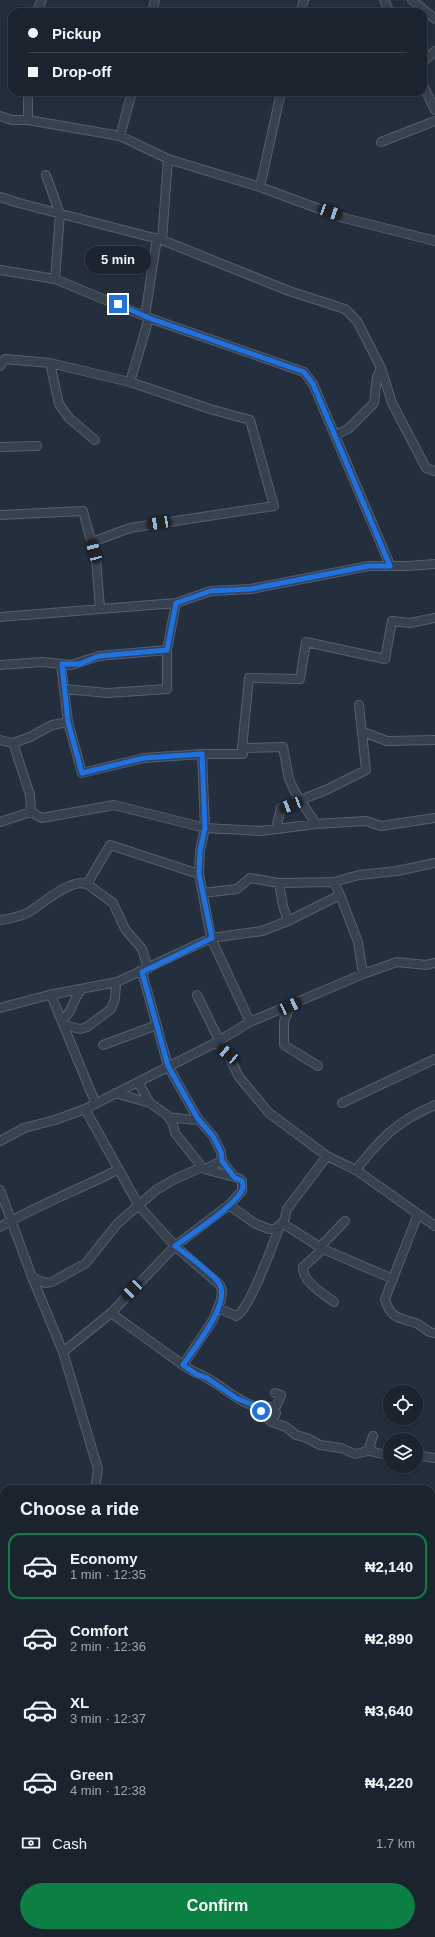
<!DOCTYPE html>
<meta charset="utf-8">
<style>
body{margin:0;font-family:Helvetica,sans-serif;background:#242b36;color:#f1f3f6;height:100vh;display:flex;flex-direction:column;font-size:15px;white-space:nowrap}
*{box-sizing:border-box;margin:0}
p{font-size:13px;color:#a0a4aa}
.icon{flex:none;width:22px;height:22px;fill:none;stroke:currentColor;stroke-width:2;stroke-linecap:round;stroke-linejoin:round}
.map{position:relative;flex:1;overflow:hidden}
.panel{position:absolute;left:0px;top:1485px;width:435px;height:452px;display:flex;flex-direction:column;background:#1b232e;border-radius:12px 12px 0 0;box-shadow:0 2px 10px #0003,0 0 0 1px #39404a}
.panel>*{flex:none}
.guide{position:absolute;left:8px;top:8px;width:419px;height:88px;border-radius:12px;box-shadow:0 2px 10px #0003,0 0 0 1px #39404a;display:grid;align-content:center;height:88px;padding:0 20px;background:#1b232e}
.fabs{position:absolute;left:383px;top:1385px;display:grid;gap:8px}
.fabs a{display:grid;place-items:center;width:40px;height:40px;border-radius:50%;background:#1b232e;box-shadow:0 2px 10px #0003,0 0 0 1px #39404a;font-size:20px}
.end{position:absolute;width:18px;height:18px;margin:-9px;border:5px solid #1a73e8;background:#fff;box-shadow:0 0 0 2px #fff}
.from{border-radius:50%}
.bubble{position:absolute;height:28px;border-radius:14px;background:#1b232e;box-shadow:0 2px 10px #0003,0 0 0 1px #39404a;font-size:13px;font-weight:700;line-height:28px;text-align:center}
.car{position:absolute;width:12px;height:24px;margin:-12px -6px;border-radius:5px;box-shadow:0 0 3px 1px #0007;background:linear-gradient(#222 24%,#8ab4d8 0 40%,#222 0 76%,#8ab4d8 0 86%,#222 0)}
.guide b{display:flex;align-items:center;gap:14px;height:38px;font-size:15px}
.guide b+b{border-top:1px solid #39404a}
.guide i{width:10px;height:10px;background:#f1f3f6}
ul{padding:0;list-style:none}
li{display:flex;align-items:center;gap:12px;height:66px;margin:0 8px 6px;padding:0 12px;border:2px solid transparent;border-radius:12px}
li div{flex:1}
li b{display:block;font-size:15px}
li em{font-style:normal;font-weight:700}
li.active{border-color:#0b8043}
li>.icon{width:36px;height:36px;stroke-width:1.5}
h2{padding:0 20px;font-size:18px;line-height:48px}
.pay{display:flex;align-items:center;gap:10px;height:44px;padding:0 20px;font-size:15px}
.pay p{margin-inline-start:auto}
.cta{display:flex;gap:8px;margin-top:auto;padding:8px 20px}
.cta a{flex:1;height:46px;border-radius:24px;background:#0b8043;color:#fff;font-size:16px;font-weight:700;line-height:46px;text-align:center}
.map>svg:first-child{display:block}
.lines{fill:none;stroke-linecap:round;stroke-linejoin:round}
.minor-casing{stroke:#565f6c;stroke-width:10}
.minor{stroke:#38414e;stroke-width:8}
.route{stroke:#1a73e8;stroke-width:5}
</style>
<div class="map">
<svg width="435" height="1937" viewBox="0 0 435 1937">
<rect width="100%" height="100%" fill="#242f3e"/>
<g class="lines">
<defs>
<path id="minor" d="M384,0l6,12
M412,0l23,19
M36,12l6,-12
M152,12l3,-12
M300,12l4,-12
M423,62l12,-11
M423,85l12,25
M28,92v28l92,16 48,23 92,28 84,31 91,23
M0,116l12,4h16
M120,136l12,-44
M381,142l54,-21
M46,175l14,39 -5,65
M260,187l21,-95
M0,197l19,6 143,37 6,-81
M162,240l127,51 56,18 12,12 24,47 11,35 34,65 9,3
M0,270l55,9 94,39 155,54 9,12 77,181
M145,316l12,-78
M50,363l9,41 10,14 26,22
M0,366l5,-7 45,4 80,19
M335,435l13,-6 26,-26 3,-26 4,-9
M0,447l37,-1
M0,515l83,-4 13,48 4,49
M92,542l38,-14 144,-22 -24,-86 -40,-11 -80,-27 19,-64
M0,617l176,-14 35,-12 40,-2 118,-23h39l27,-2
M167,650l9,-47
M61,664l7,58 14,51 62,-15 58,-4h41l-1,-6 41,-1 6,32 6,13 21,32
M0,665l42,-3 29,3 28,-9 68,-6v39l-59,4 -44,-4
M363,732l24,9 48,-1
M0,740l13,3 17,-6 22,-12 16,-3
M13,743l17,52 1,17
M242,748l7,-70 51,1 6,-37 79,17 7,-38 18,2 25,-5
M202,754l3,74 -5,23 -1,23 12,64 39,84
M0,822l31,-10 11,6 72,-13 91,23 56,3 55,-7 50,-3 15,5 54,-8
M276,829l5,-21 47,-19 38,-19 -7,-65
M87,884l23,-39 89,29
M203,893l34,-4 13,-11 29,5
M340,895l18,47 5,32
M0,920c9,-1 18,-3 27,-7 15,-8 42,-35 60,-29l26,19 12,26 17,20 6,20
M288,921l-5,-15 -4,-23 55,-1 25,-7 38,-4 38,-8
M142,972l26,94 30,53c-10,3 -20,-3 -29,-1
M51,995l44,107
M197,995l22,45
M290,1006l-6,16v23l34,21
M0,1008l49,-13 68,-13 94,-44 51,-7 26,-10 52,-26 -6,-13
M61,1020c13,-7 11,-22 21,-31
M64,1025l16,4 7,-2 24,-18 4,-10 1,-16
M215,1043l13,11 11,23 30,36 58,43 29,14 79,56
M103,1045l54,-20
M138,1082l12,21
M342,1103l93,-44
M85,1109l54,97 36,40 45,39 2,6 -1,9 -8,20 -30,45 -72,-52
M198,1119l15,17 8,16 1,9 12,16
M0,1141l24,-13 31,-8 30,-11 130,-66 35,-21 113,-48 34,-12 29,3 9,-2
M205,1169l17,-8
M356,1170c25,-32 41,-49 79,-65
M0,1190l32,87 31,75 35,117 -3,20
M229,1205l25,18 15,6h6l9,-8 3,-12 40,-53
M418,1214l-33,85c6,22 16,18 33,25 7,4 9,9 17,9
M282,1223l41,26 70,30
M0,1227c38,-22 78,-37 117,-57
M320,1247l25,-26
M323,1249l-20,18c-1,15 20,26 31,35
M32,1277l13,6 7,-1 34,-19 31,-39 39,-34 17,-10 29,-13
M218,1308l18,8c14,-6 37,-73 44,-90
M63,1352l48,-39 64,-67 54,-41 13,-14v-10l-4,-3 -30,-8 -6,-3 -27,-34 -2,-9 -6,-9 -17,-12 -35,-10
M183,1365c8,6 15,8 24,13 21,11 44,38 70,27l4,-10 -6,-2
M260,1408c1,3 9,12 12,14l4,-9 -7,-5
M272,1422l14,5 10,8 11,3 13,7 21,3 14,6 17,-4 -3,-2 4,-12
M370,1451l20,5
M416,1452l6,4 13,2
M0,1611l4,2
M431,1718l4,-1
M0,1794l4,-42
M0,1818l4,1
M431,1821h4
M0,1877l4,2
M431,1918l4,1
M274,1933l2,4
M83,1937l1,-4"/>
</defs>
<!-- minor casing -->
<use href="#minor" class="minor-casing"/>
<!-- minor -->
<use href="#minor" class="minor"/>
</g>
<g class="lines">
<!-- route -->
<path class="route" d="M118,304l31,14 155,54 9,12 77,182h-21l-118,23 -40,2 -35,12 -9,47 -68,6 -20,8h-17l6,58 14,51 62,-15 58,-4 3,74 -5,23 -1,23 13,64 -70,34 26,94 30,53 15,17 8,16 1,9 12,16 8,4c1,3 2,6 0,9 -8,17 -51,44 -67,56 11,8 40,29 45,39 10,20 -26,63 -37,80l13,9 11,4 29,20 24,10 1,3"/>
</g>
</svg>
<div class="fabs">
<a><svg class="icon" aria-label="locate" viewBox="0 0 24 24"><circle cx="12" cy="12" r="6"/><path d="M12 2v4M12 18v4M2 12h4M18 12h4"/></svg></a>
<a><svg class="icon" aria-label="layers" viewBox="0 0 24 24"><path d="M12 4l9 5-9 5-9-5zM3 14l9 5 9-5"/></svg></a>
</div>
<i class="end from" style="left:261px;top:1411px"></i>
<i class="end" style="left:118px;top:304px"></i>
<div class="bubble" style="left:85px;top:246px;width:66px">5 min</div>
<i class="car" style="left:330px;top:212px;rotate:110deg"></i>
<i class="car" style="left:159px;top:523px;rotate:261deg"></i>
<i class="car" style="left:94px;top:551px;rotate:345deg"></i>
<i class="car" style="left:291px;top:805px;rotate:249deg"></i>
<i class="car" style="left:290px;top:1006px;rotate:65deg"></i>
<i class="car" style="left:228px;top:1054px;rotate:310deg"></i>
<i class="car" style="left:132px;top:1290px;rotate:224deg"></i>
<div class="guide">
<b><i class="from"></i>Pickup</b>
<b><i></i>Drop-off</b>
</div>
<section class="panel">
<h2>Choose a ride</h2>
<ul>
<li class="active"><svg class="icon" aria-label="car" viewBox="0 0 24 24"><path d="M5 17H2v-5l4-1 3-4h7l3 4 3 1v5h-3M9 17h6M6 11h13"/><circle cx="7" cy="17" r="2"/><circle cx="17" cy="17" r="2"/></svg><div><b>Economy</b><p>1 min · 12:35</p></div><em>₦2,140</em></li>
<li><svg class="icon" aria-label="car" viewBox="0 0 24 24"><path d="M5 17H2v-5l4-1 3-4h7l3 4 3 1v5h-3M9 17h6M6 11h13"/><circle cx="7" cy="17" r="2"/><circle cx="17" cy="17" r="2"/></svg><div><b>Comfort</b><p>2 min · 12:36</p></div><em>₦2,890</em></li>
<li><svg class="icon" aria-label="car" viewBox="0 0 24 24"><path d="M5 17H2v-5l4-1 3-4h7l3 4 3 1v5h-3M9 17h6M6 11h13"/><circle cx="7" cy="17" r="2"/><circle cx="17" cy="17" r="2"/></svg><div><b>XL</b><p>3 min · 12:37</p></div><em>₦3,640</em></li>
<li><svg class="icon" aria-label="car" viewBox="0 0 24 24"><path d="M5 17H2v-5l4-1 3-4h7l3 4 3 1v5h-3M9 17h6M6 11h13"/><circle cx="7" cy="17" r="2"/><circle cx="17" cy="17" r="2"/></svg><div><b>Green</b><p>4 min · 12:38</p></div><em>₦4,220</em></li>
</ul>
<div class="pay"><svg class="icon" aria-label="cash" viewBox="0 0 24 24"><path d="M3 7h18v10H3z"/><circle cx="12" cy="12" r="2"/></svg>Cash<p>1.7 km</p></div>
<div class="cta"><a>Confirm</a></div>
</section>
</div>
